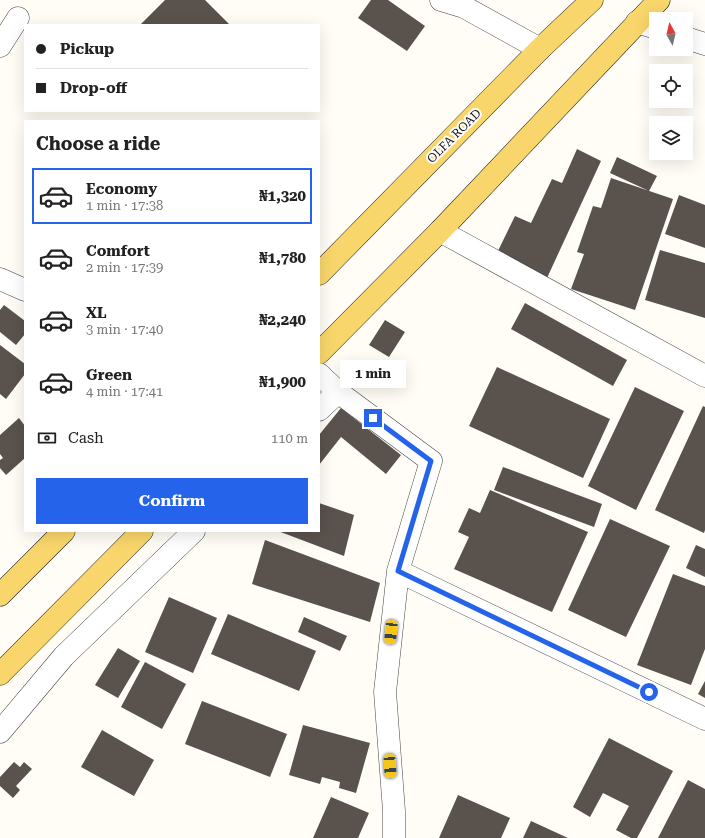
<!DOCTYPE html>
<meta charset="utf-8">
<style>
body{margin:0;font-family:"Roboto Serif",serif;background:#f2f2f2;color:#222;height:100vh;display:flex;flex-direction:column;font-size:15px;white-space:nowrap}
*{box-sizing:border-box;margin:0}
p{font-size:13px;color:#767676}
.icon{flex:none;width:22px;height:22px;fill:none;stroke:currentColor;stroke-width:2;stroke-linecap:round;stroke-linejoin:round}
.map{position:relative;flex:1;overflow:hidden}
.side{position:absolute;left:24px;top:120px;width:296px;height:412px;display:flex;flex-direction:column;background:#fff;border-radius:0px;box-shadow:0 4px 16px #0002}
.side>*{flex:none}
.guide{position:absolute;left:24px;top:24px;width:296px;height:88px;border-radius:0px;box-shadow:0 4px 16px #0002;display:grid;align-content:center;height:88px;padding:0 12px;background:#fff}
.needle{width:26px;rotate:352deg}
.tools{position:absolute;left:649px;top:12px;display:grid;gap:8px}
.tools a{display:grid;place-items:center;width:44px;height:44px;border-radius:0px;background:#fff;box-shadow:0 4px 16px #0002;font-size:20px}
.end{position:absolute;width:18px;height:18px;margin:-9px;border:5px solid #2563eb;background:#fff;box-shadow:0 0 0 2px #fff}
.from{border-radius:50%}
.bubble{position:absolute;height:28px;border-radius:0px;background:#fff;box-shadow:0 4px 16px #0002;font-size:13px;font-weight:700;line-height:28px;text-align:center}
.car{position:absolute;width:12px;height:24px;margin:-12px -6px;border-radius:5px;box-shadow:0 0 3px 1px #0007;background:linear-gradient(#f5c518 24%,#345 0 40%,#f5c518 0 76%,#345 0 86%,#f5c518 0)}
.guide b{display:flex;align-items:center;gap:14px;height:38px;font-size:15px}
.guide b+b{border-top:1px solid #e0e0e0}
.guide i{width:10px;height:10px;background:#222}
ul{padding:0;list-style:none}
li{display:flex;align-items:center;gap:12px;height:56px;margin:0 8px 6px;padding:0 4px;border:2px solid transparent;border-radius:0px}
li div{flex:1}
li b{display:block;font-size:15px}
li em{font-style:normal;font-weight:700}
li.active{border-color:#2563eb}
li>.icon{width:36px;height:36px;stroke-width:1.5}
h2{padding:0 12px;font-size:18px;line-height:48px}
.pay{display:flex;align-items:center;gap:10px;height:44px;padding:0 12px;font-size:15px}
.pay p{margin-inline-start:auto}
.action{display:flex;gap:8px;margin-top:auto;padding:8px 12px}
.action a{flex:1;height:46px;border-radius:0px;background:#2563eb;color:#fff;font-size:16px;font-weight:700;line-height:46px;text-align:center}
.map>svg:first-child{display:block}
.building{fill:#5a524d}
.lines{fill:none;stroke-linecap:round;stroke-linejoin:round}
.minor-casing{stroke:#444;stroke-width:23}
.major-casing{stroke:#222;stroke-width:23}
.minor{stroke:#fff;stroke-width:22}
.major{stroke:#f9d66b;stroke-width:22}
.route{stroke:#2563eb;stroke-width:5}
.labels{text-anchor:middle;dominant-baseline:central;stroke-width:4;stroke-linejoin:round;paint-order:stroke}
.street-label{font-size:12px;fill:#111;stroke:#fff}
</style>
<div class="map">
<svg width="705" height="838" viewBox="0 0 705 838">
<rect width="100%" height="100%" fill="#fffdf5"/>
<!-- building -->
<path class="building" d="M165,0h40l25,25h-90z
M371,0h17l37,26 -18,25 -49,-33z
M577,149l24,12 -54,117 -51,-23 19,-39 16,7 21,-44 10,4z
M617,157l40,19 -8,15 -39,-18z
M611,178l62,21 -38,111 -64,-21 13,-35 -7,-2 16,-46 8,2z
M679,195l26,10v43l-40,-14z
M660,250l45,13v55l-60,-18z
M525,303l102,57 -14,26 -102,-57z
M4,305l21,16v13l-9,11 -16,-13v-22z
M385,320l20,12 -16,25 -20,-12z
M0,345l25,19v10l-19,25 -6,-5z
M497,367l113,52 -27,59 -114,-52z
M635,387l49,24 -48,99 -48,-24z
M703,406l2,1v123l-1,3 -49,-23z
M341,408l60,47 -15,19 -45,-37 -22,28v-30z
M19,418l6,8v32l-19,17 -6,-7v-8l3,-2 -3,-4v-19z
M503,467l99,37 -8,23 -100,-37z
M490,490l98,42 -36,80 -98,-43 15,-32 -11,-5 11,-24 11,5z
M319,503l35,12 -10,41 -66,-25h41z
M610,519l60,27 -44,91 -58,-27z
M265,540l115,43 -10,39 -118,-38z
M696,545l9,4v28l-19,-9z
M673,574l32,12v63l-14,36 -54,-20z
M169,597l48,21 -24,55 -48,-21z
M228,614l88,37 -17,40 -88,-37z
M304,617l43,19 -7,15 -42,-19z
M118,648l22,13 -22,37 -23,-13z
M145,662l41,22 -24,45 -41,-22z
M705,681v17l-7,-4z
M202,701l85,33 -17,43 -85,-33z
M303,725l67,18 -14,50 -17,-5 1,-6 -18,-5 -2,7 -31,-9z
M102,730l52,30 -20,36 -53,-29z
M609,738l64,33 -36,67h-6l-15,-8 13,-24 -26,-13 -13,24 -17,-10z
M14,762l6,5 4,-5 8,7 -16,17 4,4 -7,8 -13,-12v-9z
M688,780l17,9v49h-47z
M458,795l52,23 -9,20h-62z
M331,797l38,16 -11,25h-45z
M531,821l37,17h-45z"/>
<g class="lines">
<defs>
<path id="minor" d="M441,0l23,7 76,42
M637,22l19,6
M686,38l19,6
M0,46l18,-28
M440,231l265,145
M0,279l25,11
M319,374l19,18 93,69 -33,110 -13,121 9,119v27
M319,410l19,-18
M398,571l307,148
M0,732l64,-76 130,-125"/>
<path id="major" d="M319,274l221,-225 52,-49
M319,353l121,-122 219,-231
M0,595l64,-64
M0,674l142,-143"/>
</defs>
<!-- minor casing -->
<use href="#minor" class="minor-casing"/>
<!-- major casing -->
<use href="#major" class="major-casing"/>
<!-- minor -->
<use href="#minor" class="minor"/>
<!-- major -->
<use href="#major" class="major"/>
</g>
<g class="lines">
<!-- route -->
<path class="route" d="M373,418l58,43 -33,110 251,121"/>
</g>
<g class="labels">
<!-- street labels -->
<g class="street-label">
<text transform="translate(454 136) rotate(-45)">OLFA ROAD</text>
</g>
</g>
</svg>
<div class="tools">
<a><svg class="needle" viewBox="-14 -14 28 28"><path d="M0-13l5 13h-10z" fill="#e53935"/><path d="M0 13l5-13h-10z" fill="#767676"/></svg></a>
<a><svg class="icon" aria-label="locate" viewBox="0 0 24 24"><circle cx="12" cy="12" r="6"/><path d="M12 2v4M12 18v4M2 12h4M18 12h4"/></svg></a>
<a><svg class="icon" aria-label="layers" viewBox="0 0 24 24"><path d="M12 4l9 5-9 5-9-5zM3 14l9 5 9-5"/></svg></a>
</div>
<i class="end from" style="left:649px;top:692px"></i>
<i class="end" style="left:373px;top:418px"></i>
<div class="bubble" style="left:340px;top:360px;width:66px">1 min</div>
<i class="car" style="left:391px;top:632px;rotate:186deg"></i>
<i class="car" style="left:390px;top:766px;rotate:176deg"></i>
<div class="guide">
<b><i class="from"></i>Pickup</b>
<b><i></i>Drop-off</b>
</div>
<section class="side">
<h2>Choose a ride</h2>
<ul>
<li class="active"><svg class="icon" aria-label="car" viewBox="0 0 24 24"><path d="M5 17H2v-5l4-1 3-4h7l3 4 3 1v5h-3M9 17h6M6 11h13"/><circle cx="7" cy="17" r="2"/><circle cx="17" cy="17" r="2"/></svg><div><b>Economy</b><p>1 min · 17:38</p></div><em>₦1,320</em></li>
<li><svg class="icon" aria-label="car" viewBox="0 0 24 24"><path d="M5 17H2v-5l4-1 3-4h7l3 4 3 1v5h-3M9 17h6M6 11h13"/><circle cx="7" cy="17" r="2"/><circle cx="17" cy="17" r="2"/></svg><div><b>Comfort</b><p>2 min · 17:39</p></div><em>₦1,780</em></li>
<li><svg class="icon" aria-label="car" viewBox="0 0 24 24"><path d="M5 17H2v-5l4-1 3-4h7l3 4 3 1v5h-3M9 17h6M6 11h13"/><circle cx="7" cy="17" r="2"/><circle cx="17" cy="17" r="2"/></svg><div><b>XL</b><p>3 min · 17:40</p></div><em>₦2,240</em></li>
<li><svg class="icon" aria-label="car" viewBox="0 0 24 24"><path d="M5 17H2v-5l4-1 3-4h7l3 4 3 1v5h-3M9 17h6M6 11h13"/><circle cx="7" cy="17" r="2"/><circle cx="17" cy="17" r="2"/></svg><div><b>Green</b><p>4 min · 17:41</p></div><em>₦1,900</em></li>
</ul>
<div class="pay"><svg class="icon" aria-label="cash" viewBox="0 0 24 24"><path d="M3 7h18v10H3z"/><circle cx="12" cy="12" r="2"/></svg>Cash<p>110 m</p></div>
<div class="action"><a>Confirm</a></div>
</section>
</div>
